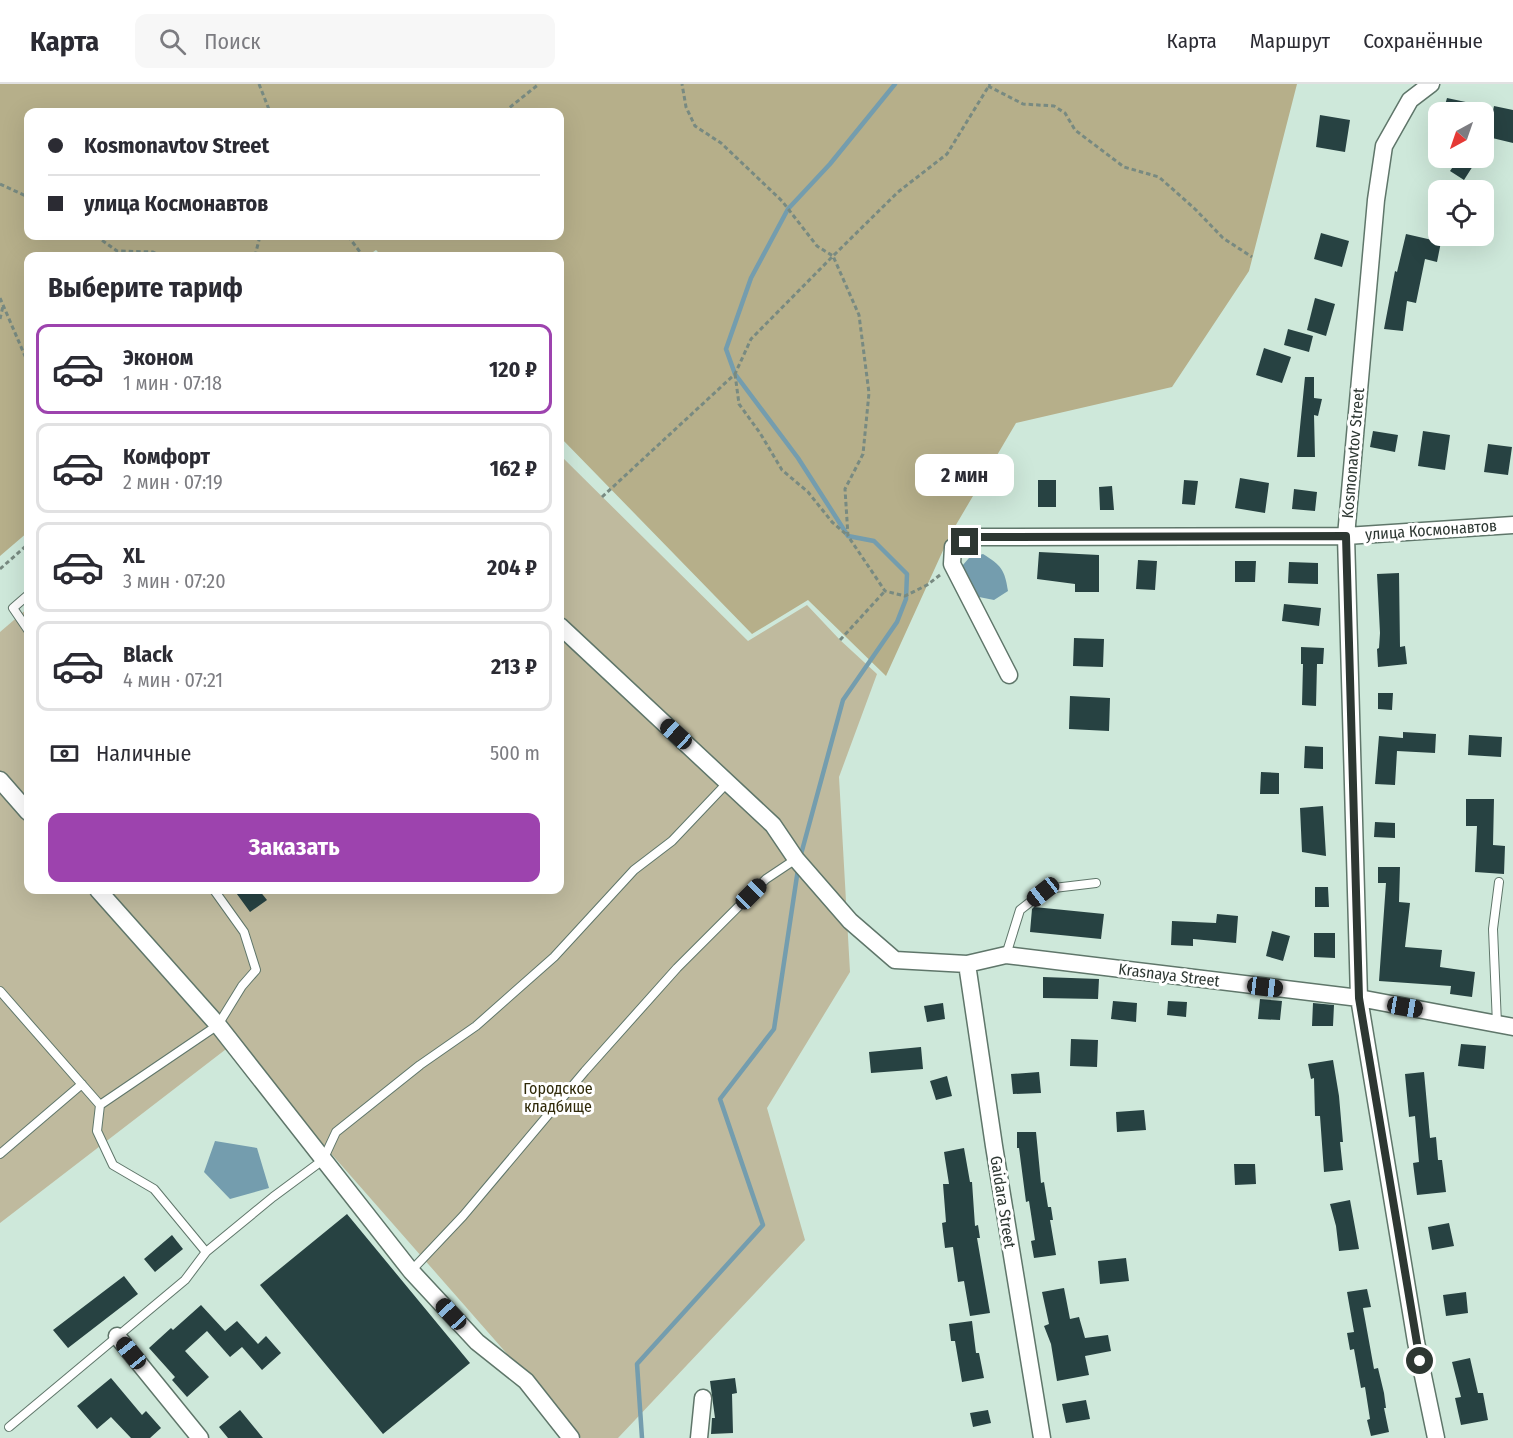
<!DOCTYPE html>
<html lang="ru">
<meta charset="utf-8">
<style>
body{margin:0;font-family:"Fira Sans Condensed",sans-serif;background:#f7f7f7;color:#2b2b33;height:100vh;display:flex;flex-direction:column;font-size:22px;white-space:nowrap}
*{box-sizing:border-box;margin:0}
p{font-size:20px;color:#7c7c81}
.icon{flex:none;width:33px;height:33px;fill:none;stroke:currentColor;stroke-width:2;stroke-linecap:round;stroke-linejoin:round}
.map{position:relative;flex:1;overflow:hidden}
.side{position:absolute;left:24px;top:168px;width:540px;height:642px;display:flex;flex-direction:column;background:#fff;border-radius:12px;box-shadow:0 6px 24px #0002}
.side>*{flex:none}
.top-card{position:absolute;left:24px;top:24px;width:540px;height:132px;border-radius:12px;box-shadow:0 6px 24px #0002;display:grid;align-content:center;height:132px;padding:0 24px;background:#fff}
.needle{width:39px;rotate:220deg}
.tools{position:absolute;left:1428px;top:18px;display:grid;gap:12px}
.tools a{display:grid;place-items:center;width:66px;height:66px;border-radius:12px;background:#fff;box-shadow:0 6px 24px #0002;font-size:30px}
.end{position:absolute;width:27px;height:27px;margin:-14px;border:8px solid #2d3732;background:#fff;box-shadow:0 0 0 3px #fff}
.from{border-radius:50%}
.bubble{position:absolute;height:42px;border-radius:12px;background:#fff;box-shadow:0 6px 24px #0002;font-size:20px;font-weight:700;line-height:42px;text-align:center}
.car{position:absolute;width:18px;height:36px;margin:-18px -9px;border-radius:8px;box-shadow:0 0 4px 2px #0007;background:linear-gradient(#222 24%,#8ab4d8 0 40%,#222 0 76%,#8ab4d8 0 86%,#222 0)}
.top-card b{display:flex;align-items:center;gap:21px;height:57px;font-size:22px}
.top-card b+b{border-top:2px solid #e1e1e2}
.top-card i{width:15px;height:15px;background:#2b2b33}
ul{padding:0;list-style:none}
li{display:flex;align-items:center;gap:18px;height:90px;margin:0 12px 9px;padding:0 12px;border:3px solid #e1e1e2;border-radius:12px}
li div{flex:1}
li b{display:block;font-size:22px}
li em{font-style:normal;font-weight:700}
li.current{border-color:#9d43ae}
li>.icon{width:54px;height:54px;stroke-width:1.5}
h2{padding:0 24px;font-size:27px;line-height:72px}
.pay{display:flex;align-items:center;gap:15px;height:66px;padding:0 24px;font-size:22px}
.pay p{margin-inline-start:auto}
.button{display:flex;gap:12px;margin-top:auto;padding:12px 24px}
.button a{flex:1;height:69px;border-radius:12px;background:#9d43ae;color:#fff;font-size:24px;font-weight:700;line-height:69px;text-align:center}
header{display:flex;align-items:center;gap:36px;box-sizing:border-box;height:84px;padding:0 30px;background:#fff;border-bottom:2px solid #e1e1e2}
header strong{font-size:28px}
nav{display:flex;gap:33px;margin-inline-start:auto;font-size:21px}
.search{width:420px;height:54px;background:#f7f7f7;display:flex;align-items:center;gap:15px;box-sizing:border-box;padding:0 21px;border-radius:12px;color:#7c7c81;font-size:22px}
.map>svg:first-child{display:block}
.green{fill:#bfba9e}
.forest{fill:#b6af8a;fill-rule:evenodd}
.water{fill:#749dae}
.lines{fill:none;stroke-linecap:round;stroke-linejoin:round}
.stream{stroke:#749dae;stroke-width:4.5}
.building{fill:#274242}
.lane-casing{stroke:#5f766a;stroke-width:10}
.street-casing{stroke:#5f766a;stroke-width:19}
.path{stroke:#788a81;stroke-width:3;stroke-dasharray:4.5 3;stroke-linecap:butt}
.lane{stroke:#fff;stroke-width:8}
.street{stroke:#fff;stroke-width:16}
.route{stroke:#2d3732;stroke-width:8}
.labels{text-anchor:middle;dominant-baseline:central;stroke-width:6;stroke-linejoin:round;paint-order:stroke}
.street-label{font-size:16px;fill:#2d3732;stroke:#fff}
.park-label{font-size:16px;fill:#302a09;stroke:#fff}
</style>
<header>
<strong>Карта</strong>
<div class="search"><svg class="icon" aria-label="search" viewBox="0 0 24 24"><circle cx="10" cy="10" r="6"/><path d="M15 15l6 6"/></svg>Поиск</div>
<nav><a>Карта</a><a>Маршрут</a><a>Сохранённые</a></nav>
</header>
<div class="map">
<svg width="1513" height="1354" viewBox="0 0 1513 1354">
<rect width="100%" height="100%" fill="#cee8da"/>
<!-- green -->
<path class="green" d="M560,371l188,186 59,-36 33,35 37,34 -38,103 11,195 -83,136 38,132 -187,198h-37l-347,-395 -234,180v-591l28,-24v282h532z"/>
<!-- forest -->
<path class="forest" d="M0,0h1297l-48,187 -77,116 -156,36 -66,112 -64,141 -78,-76 -56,34 -192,-197v-181h-178l-6,-6 -9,6h-339v276l-28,24zM28,28h532v124h-532z"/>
<!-- water -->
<path class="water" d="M983,470c18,11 22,16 25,37l-14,9 -15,-3 -17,-31 7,-8z
M215,1057l42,7 12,40 -39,11 -26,-27z"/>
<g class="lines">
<!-- stream -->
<path class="stream" d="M800,774l43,-158 54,-78 9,-23 1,-25 -33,-33 -26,-5 -50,-78 -63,-84 -9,-25 25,-71 37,-69 42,-45 65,-80
M642,1354l-5,-74 126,-139 -43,-126 54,-70 24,-160"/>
</g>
<!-- building -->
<path class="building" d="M1447,14l42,9 -1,5h-45z
M1494,22l19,4v33l-25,-6z
M1320,31l30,5 -5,32 -29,-5z
M1459,74h19l-14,22 -14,-9z
M1321,149l28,8 -7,26 -28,-8z
M1406,150l35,8 -4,20 -12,-3 -9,44 -9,-2 -4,30 -19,-2 11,-58 2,1z
M1315,214l20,6 -9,32 -19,-6z
M1288,245l25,7 -4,16 -25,-7z
M1264,264l27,9 -9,26 -26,-8z
M1305,293h9v21l8,1 -4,17 -4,-1 1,42h-18z
M1373,347l25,4 -3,17 -25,-5z
M1423,347l27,4 -5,35 -27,-4z
M1488,360l24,3 -4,28 -24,-3z
M1240,394l29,5 -4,30 -30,-5z
M1038,396h18v27h-18z
M1184,396l14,1 -3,24 -13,-1z
M1112,402l2,24h-14l-1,-23z
M1294,405l23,3 -2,19 -23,-2z
M1039,468l60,3v37h-24v-8l-38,-5z
M1138,476l19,1 -2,29 -19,-1z
M1235,477h21l-1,21h-20z
M1289,478l29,1v21l-30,-1z
M1399,489l1,74 5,-1 2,18 -29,3 -1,-18 2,-1 1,-15 -3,-59z
M1284,520l37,4 -2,18 -37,-5z
M1074,554l30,1 -1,28 -30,-1z
M1301,563l23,1 -1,16h-6l-1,42 -14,-1 1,-41h-2z
M1378,609h15l-1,17 -14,-1z
M1070,612l40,2 -1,33 -40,-2z
M1403,648l33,2 -1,19 -38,-2 -2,34 -20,-1 4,-48 24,2z
M1469,651l33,2 -1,20 -33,-2z
M1305,662l18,1v22l-19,-1z
M1261,688l18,1v21h-19z
M1466,715h28l-1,46 12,1 -1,28 -29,-2 2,-46h-11z
M1323,722l3,50 -24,-4 -2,-44z
M1375,738l20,1v15l-21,-1z
M1378,783h22l-1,35 11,1 -5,44 37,3 -2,17 35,5 -3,25 -22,-3 1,-8 -72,-5 7,-98h-8z
M1315,803h13l1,20h-14z
M234,806h25l8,10 -17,12z
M1034,823l70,7 -3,25 -71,-7 2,-23z
M1217,830l21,2 -2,27 -43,-4v7l-22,-1 1,-24 44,2z
M1272,847l18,5 -7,25 -17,-5z
M1314,849h21v25l-21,-1z
M1043,893l56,2 -1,20 -55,-1z
M1260,915l22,2 -2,19 -22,-1z
M1113,917l24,2 -1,19 -25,-3z
M1168,917l19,1 -1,15 -19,-2z
M943,919l2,16 -18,3 -3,-16z
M1313,919l21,2 -1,21h-21z
M1071,955l27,1 -1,27 -27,-1z
M1461,960l25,2 -2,23 -26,-3z
M921,963l2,22 -52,4 -2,-21z
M1333,976l6,36 4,46h-3l3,28 -19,2 -4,-56h-5l-1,-38 -3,1 -3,-15z
M1039,988l2,21 -28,1 -2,-20z
M1424,988l6,66 6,-1 2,23h4l4,32 -29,3 -4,-32 6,-1 -4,-46 -6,1 -4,-43z
M947,992l5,20 -16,4 -6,-19z
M1144,1026l2,20 -29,2 -1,-20z
M1017,1048h19l5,51 3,-1 4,25h3l2,13h-3l6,35 -22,3 -3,-17 4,-1 -6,-39 -3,1 -7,-54h-2z
M964,1064l6,34h2l3,44 3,-1 2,13h-3l13,75 -20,3 -6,-35 -6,1 -5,-35 -8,1 -3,-25 4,-1 -3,-38h6l-5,-32z
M1234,1080h21l1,20 -21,1z
M1350,1116l9,49 -20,2 -3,-25 -6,-22z
M347,1130l123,149 -87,71 -123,-149z
M1449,1139l5,23 -22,4 -4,-23z
M172,1151l11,14 -28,23 -11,-13z
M1126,1174l3,23 -29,3 -2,-23z
M124,1192l14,18 -70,54 -15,-18z
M1064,1204l6,31 9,-2 6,21 23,-3 3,16 -26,5 4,19 -32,6 -6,-37 -7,-18 5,-2 -7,-32z
M1367,1205l4,18 -8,1 11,61 4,-1 6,25 2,15h-2l5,24 -18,4 -4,-16 3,-1 -5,-32 -4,1 -7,-39 -4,1 -3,-17 7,-1 -7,-40z
M1466,1208l2,21 -22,3 -3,-21z
M201,1221l24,26 12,-10 21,23 8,-8 15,17 -19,17 -20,-23 -12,10 -23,-26 -22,20 24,26 -22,20 -15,-17 3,-3 -26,-29 22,-20 2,2z
M972,1237l4,32h3l5,25 -22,4 -7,-41h-4l-2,-17z
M1470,1274l8,35h5l5,27 -27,5 -6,-27 6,-1 -9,-35z
M111,1294l31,37 4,-4 15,17 -11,10h-19l-20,-21 -14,12 -20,-23z
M735,1294l2,15 -5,1 1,39 -22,1 1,-16h3l-5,-37z
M1086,1316l4,19 -24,4 -4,-19z
M240,1326l23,28h-35l-9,-11z
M988,1326l3,13 -18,4 -3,-14z"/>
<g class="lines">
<defs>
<path id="lane" d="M28,511l-15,13 15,22
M214,806l30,42 12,38 -14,16 -24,39 -118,80 -3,26 16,34 41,24 52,63 67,-55 50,-37 13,-28 84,-67 56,-39 78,-69 80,-87 38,-29 56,-59
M1006,871l14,-45 23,-18 11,-4 42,-5
M0,907l100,114
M1497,940l-4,-95 6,-47
M0,1070l82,-70
M411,1187l52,-55 122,-145 92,-103 89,-89 30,-20
M9,1343l176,-147 21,-28"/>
<path id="street" d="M1431,0l-21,16 -26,46 -8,54 -30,336 13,462 57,344 20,96
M560,542l213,199 23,34 54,62 45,39 72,4 39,-9 353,43 154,29
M1009,591l-57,-111 1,-17 23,-10 370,-1 167,-11
M0,696l28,32
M98,806l120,135 193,246 66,71 49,39 45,57
M967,880l27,182 48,292
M117,1252l83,102
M699,1354l4,-40"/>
</defs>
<!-- lane casing -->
<use href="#lane" class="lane-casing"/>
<!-- street casing -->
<use href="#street" class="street-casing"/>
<!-- path -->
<path class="path" d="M259,0l11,28
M988,2l35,18 31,2 11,7 10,17 49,37 35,10 37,33 27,28 29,19
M504,28l35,-28
M0,100l28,13
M96,152l21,15 36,1 7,4
M348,152l15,20
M255,172l5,-20
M0,214l28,65
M0,235l3,-13
M735,290l4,30 21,29 22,37 26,22 24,30 15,13
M602,413l133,-123 16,-35 82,-83 -16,-10 -35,-45 -61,-58 -26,-17 -9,-19 -4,-23
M0,485l28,-25
M940,491l-13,10 -22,11 -20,-5 -37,-55 -3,-47 18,-35 6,-61 -10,-78 -26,-59 65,-64 49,-38 43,-70
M840,556l45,-49"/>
<!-- lane -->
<use href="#lane" class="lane"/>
<!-- street -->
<use href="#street" class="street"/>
</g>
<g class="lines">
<!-- route -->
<path class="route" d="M965,458l11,-5 370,-1 13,462 61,363"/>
</g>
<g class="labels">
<!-- street labels -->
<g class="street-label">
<text transform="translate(1353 369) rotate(-85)">Kosmonavtov Street</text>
<text transform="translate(1431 446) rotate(-4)">улица Космонавтов</text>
<text transform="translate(1169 891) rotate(7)">Krasnaya Street</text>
<text transform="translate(1003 1118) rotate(81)">Gaidara Street</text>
</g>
<!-- park labels -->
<g class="park-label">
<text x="558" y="1004">Городское<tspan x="558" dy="18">кладбище</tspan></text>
</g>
</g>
</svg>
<div class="tools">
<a><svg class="needle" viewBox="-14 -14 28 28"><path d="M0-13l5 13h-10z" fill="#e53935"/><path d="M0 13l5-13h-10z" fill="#7c7c81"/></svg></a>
<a><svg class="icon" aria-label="locate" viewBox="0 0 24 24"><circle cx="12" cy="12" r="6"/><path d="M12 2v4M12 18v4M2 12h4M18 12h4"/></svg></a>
</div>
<i class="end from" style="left:1420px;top:1277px"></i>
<i class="end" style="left:965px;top:458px"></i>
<div class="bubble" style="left:915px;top:370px;width:99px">2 мин</div>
<i class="car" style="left:676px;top:650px;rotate:312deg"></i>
<i class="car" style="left:1043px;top:808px;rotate:232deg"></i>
<i class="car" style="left:751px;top:810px;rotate:45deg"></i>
<i class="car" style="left:1265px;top:903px;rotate:97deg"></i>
<i class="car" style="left:1405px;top:923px;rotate:100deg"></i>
<i class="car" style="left:451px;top:1230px;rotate:317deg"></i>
<i class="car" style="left:131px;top:1269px;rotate:321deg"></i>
<div class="top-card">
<b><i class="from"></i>Kosmonavtov Street</b>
<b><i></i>улица Космонавтов</b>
</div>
<section class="side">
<h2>Выберите тариф</h2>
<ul>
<li class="current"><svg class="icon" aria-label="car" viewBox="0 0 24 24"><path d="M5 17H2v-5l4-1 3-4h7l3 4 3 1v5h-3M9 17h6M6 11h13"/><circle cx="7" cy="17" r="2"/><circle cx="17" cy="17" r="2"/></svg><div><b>Эконом</b><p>1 мин · 07:18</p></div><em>120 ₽</em></li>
<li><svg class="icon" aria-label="car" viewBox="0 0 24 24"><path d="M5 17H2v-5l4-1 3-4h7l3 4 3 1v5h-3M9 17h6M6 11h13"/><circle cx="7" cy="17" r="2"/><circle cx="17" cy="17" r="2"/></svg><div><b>Комфорт</b><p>2 мин · 07:19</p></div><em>162 ₽</em></li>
<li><svg class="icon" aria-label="car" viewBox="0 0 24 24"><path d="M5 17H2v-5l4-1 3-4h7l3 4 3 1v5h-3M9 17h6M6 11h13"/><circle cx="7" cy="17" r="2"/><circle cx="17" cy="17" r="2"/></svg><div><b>XL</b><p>3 мин · 07:20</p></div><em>204 ₽</em></li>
<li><svg class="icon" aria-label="car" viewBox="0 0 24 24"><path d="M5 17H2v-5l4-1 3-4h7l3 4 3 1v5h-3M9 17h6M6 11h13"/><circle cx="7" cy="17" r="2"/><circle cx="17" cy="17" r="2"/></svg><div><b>Black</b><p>4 мин · 07:21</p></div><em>213 ₽</em></li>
</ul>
<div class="pay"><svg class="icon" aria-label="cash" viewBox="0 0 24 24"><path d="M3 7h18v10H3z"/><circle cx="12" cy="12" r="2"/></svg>Наличные<p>500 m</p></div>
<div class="button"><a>Заказать</a></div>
</section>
</div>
